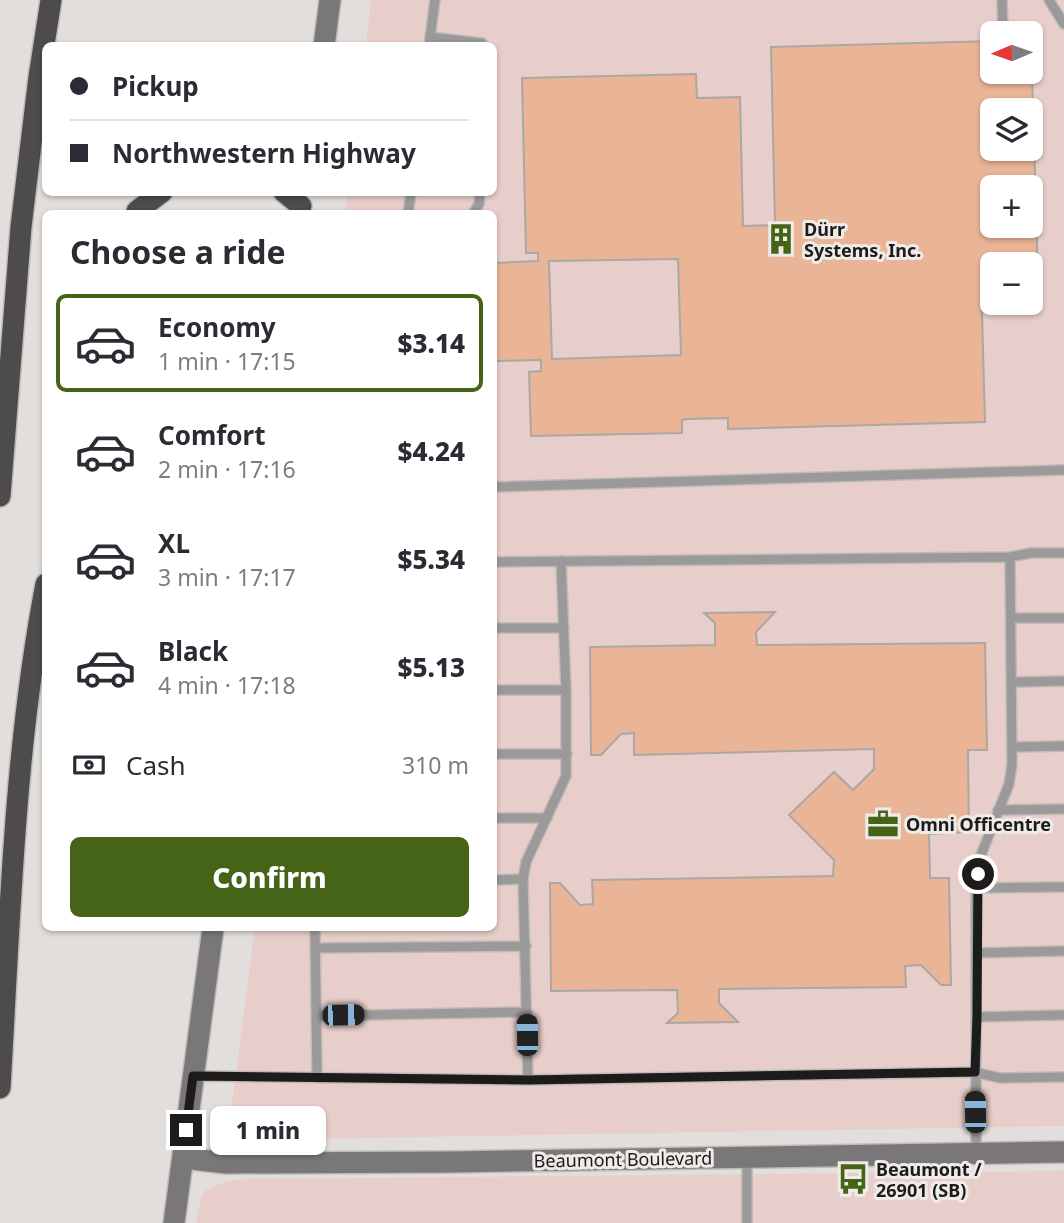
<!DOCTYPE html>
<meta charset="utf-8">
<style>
body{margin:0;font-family:"Noto Sans",sans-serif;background:#f2f2f3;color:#2b2b33;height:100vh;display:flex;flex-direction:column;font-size:26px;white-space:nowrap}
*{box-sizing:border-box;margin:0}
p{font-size:23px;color:#7c7c81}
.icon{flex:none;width:38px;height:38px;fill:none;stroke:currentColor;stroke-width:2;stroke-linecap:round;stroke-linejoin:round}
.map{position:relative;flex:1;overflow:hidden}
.panel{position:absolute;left:42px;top:210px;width:455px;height:721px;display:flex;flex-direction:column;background:#fff;border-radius:10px;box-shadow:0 2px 5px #0004}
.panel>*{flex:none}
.top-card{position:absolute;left:42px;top:42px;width:455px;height:154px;border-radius:10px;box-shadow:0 2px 5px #0004;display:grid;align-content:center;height:154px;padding:0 28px;background:#fff}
.needle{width:46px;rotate:268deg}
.tools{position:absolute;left:980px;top:21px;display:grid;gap:14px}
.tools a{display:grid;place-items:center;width:63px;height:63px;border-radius:10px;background:#fff;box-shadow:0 2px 5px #0004;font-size:35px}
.end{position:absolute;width:32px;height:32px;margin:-16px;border:9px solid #1d1c1b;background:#fff;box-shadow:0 0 0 4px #fff}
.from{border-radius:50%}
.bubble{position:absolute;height:49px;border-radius:10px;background:#fff;box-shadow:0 2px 5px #0004;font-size:23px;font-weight:800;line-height:49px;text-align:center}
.car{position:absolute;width:21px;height:42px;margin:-21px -10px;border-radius:9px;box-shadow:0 0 5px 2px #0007;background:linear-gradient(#222 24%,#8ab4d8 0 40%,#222 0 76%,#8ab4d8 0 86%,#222 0)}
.top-card b{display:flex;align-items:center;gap:24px;height:66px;font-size:26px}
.top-card b+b{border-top:2px solid #e1e1e2}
.top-card i{width:18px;height:18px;background:#2b2b33}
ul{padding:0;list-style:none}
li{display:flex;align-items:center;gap:21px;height:98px;margin:0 14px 10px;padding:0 14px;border:4px solid transparent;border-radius:10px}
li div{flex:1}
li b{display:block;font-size:26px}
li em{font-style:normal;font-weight:800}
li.on{border-color:#456418}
li>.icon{width:63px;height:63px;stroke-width:1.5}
h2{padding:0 28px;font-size:32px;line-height:84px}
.pay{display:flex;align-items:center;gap:18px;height:77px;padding:0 28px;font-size:26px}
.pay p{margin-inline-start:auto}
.button{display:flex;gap:14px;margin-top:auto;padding:14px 28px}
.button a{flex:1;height:80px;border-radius:10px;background:#456418;color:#fff;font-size:28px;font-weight:800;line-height:80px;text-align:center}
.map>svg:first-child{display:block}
.commercial{fill:#e8ceca;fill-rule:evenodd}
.building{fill:#eab496;stroke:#aaa7a5;stroke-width:2;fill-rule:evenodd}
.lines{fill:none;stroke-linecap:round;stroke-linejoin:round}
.lane-casing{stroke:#bebbb9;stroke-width:12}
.secondary-casing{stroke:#bebbb9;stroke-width:24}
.highway-casing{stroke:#bebbb9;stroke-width:24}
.lane{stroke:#9b9999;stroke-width:9}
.secondary{stroke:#7a7778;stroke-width:21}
.highway{stroke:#4e4b4c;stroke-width:21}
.route{stroke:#1d1c1b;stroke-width:9}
.labels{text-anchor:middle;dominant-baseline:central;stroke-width:6;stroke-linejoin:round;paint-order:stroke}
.poi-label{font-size:18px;font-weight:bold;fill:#1d1c1b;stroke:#eeebe9;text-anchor:start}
.street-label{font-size:18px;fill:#1d1c1b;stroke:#eeebe9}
</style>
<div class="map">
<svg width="1064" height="1223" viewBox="0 0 1064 1223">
<rect width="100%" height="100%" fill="#e1dedc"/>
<!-- commercial -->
<path class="commercial" d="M371,0h693v1126l-821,14 -15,-6 27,-206h239v-714l-149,-1 2,-20 147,-1v-146l-128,-1zM992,33h39v39h-39zM992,110h39v39h-39zM992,187h39v39h-39zM992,264h39v39h-39z
M1064,1171v52h-868l5,-25 5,-8 21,-9 22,-2z"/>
<!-- building -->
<path class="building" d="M1031,40l7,235h-7v-11h-39v12h-11l4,146 -257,7v-11l-40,1 -6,1v13l-151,3 -2,-64 12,-1v-11l-47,1v-98l44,-2v-8h-12l-4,-175 174,-4 1,24 43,-1 3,129 32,-1 -4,-178 221,-6v31h39zM992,110h39v39h-39zM992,187h39v39h-39zM678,259l3,96 -129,4 -3,-98z
M775,612l-19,20 1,13 228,-2 2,107h-19l1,82 -40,2 1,44h19l2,107h-10l-20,-20 -16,1 1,21 -187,2v14l19,19 -71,1 11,-10 -1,-23 -126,1 -1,-108h10l20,22 13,-1 -1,-24 241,-4 1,-16 -45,-45 45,-43 19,18 21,-21v-20l-240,6v-22l-13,1 -20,21h-10l-1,-108 125,-2v-22l-11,-10z"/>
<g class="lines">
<defs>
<path id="lane" d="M1002,0l1,33
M1049,0l15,24
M430,37l52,6 2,3
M429,46l6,-46
M408,214l3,-22
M473,214l6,-10 1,-12
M494,487l570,-17
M1010,557l21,-4h33
M494,562l516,-5 2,208 -3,19 -30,76 -3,28v264
M1012,618h52
M494,628h70
M1013,682l51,-1
M494,690h72
M1014,747l50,-1
M494,754h73
M998,810l66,-1
M494,818h53
M494,880l29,-1
M976,888l88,-1
M315,928l2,150
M315,948l211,-2
M977,953l87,-2
M316,1016l211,-4
M977,1017l87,-2
M193,1076l335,4 -5,-201 3,-17 40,-86v-86l-5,-129
M528,1080l446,-8 26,6 64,-1
M747,1223v-66"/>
<path id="secondary" d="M324,46l6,-46
M183,1158l43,5 225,-1 613,-10
M174,1223l39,-295"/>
<path id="highway" d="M284,192l17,14
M137,211l25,-19
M0,496l21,-269 18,-150 12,-77
M0,1088c10,-168 14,-338 46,-504"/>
</defs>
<!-- lane casing -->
<use href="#lane" class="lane-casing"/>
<!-- secondary casing -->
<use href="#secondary" class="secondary-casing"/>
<!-- highway casing -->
<use href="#highway" class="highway-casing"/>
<!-- lane -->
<use href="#lane" class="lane"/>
<!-- secondary -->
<use href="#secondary" class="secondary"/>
<!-- highway -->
<use href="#highway" class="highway"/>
</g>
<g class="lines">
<!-- route -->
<path class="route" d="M186,1130l7,-54 335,4 447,-8 2,-55 1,-143"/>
</g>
<!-- icons -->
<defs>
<symbol id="building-bare" viewBox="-9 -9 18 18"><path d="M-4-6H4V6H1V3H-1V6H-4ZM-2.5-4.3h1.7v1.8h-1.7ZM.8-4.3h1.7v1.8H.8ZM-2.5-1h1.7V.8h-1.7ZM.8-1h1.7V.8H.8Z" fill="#456418" stroke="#eeebe9" stroke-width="2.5" paint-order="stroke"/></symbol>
<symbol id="office-bare" viewBox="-9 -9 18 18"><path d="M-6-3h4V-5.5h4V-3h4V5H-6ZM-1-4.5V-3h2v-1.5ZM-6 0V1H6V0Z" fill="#456418" stroke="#eeebe9" stroke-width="2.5" paint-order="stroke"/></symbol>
<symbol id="bus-bare" viewBox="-9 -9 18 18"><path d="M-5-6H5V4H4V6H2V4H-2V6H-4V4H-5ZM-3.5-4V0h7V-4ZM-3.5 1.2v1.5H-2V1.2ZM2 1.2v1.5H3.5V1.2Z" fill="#456418" stroke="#eeebe9" stroke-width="2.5" paint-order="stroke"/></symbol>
</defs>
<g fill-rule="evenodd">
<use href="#building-bare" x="759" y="217" width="44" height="44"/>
<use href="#office-bare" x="861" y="802" width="44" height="44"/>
<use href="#bus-bare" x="831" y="1157" width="44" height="44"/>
</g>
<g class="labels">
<!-- poi labels -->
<g class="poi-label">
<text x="804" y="229">Dürr<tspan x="804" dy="21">Systems, Inc.</tspan></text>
<text x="906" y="824">Omni Officentre</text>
<text x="876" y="1169">Beaumont /<tspan x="876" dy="21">26901 (SB)</tspan></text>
</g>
<!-- street labels -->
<g class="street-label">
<text transform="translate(623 1159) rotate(-1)">Beaumont Boulevard</text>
</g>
</g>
</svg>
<div class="tools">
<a><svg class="needle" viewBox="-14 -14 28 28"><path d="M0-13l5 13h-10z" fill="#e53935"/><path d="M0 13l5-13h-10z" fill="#7c7c81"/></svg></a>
<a><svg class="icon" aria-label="layers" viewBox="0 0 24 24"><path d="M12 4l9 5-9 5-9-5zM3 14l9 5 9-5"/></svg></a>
<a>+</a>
<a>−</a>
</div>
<i class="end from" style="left:978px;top:874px"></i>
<i class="end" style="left:186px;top:1130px"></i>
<div class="bubble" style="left:210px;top:1106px;width:116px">1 min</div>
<i class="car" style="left:343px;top:1015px;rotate:89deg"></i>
<i class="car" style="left:527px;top:1035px;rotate:359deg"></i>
<i class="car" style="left:975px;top:1112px;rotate:359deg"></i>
<div class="top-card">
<b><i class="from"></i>Pickup</b>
<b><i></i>Northwestern Highway</b>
</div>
<section class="panel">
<h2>Choose a ride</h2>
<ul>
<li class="on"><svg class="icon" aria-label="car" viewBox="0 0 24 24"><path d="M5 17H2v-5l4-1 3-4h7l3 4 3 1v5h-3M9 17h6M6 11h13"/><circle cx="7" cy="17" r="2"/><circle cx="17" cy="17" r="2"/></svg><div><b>Economy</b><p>1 min · 17:15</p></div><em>$3.14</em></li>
<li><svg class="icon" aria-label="car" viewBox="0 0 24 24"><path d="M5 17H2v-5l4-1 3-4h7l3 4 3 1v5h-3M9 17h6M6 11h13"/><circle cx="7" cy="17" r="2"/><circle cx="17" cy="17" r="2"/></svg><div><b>Comfort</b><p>2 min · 17:16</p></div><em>$4.24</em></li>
<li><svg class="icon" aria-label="car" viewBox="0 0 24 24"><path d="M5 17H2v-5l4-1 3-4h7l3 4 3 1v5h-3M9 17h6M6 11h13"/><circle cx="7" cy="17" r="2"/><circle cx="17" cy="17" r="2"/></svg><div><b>XL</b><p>3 min · 17:17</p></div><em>$5.34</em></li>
<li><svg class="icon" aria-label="car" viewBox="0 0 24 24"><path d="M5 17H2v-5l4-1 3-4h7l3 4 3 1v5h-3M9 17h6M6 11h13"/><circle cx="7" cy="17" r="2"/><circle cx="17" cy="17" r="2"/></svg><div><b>Black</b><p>4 min · 17:18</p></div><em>$5.13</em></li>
</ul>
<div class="pay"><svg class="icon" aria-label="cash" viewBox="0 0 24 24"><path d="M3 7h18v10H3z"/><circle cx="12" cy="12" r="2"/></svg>Cash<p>310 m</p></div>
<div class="button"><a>Confirm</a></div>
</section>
</div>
